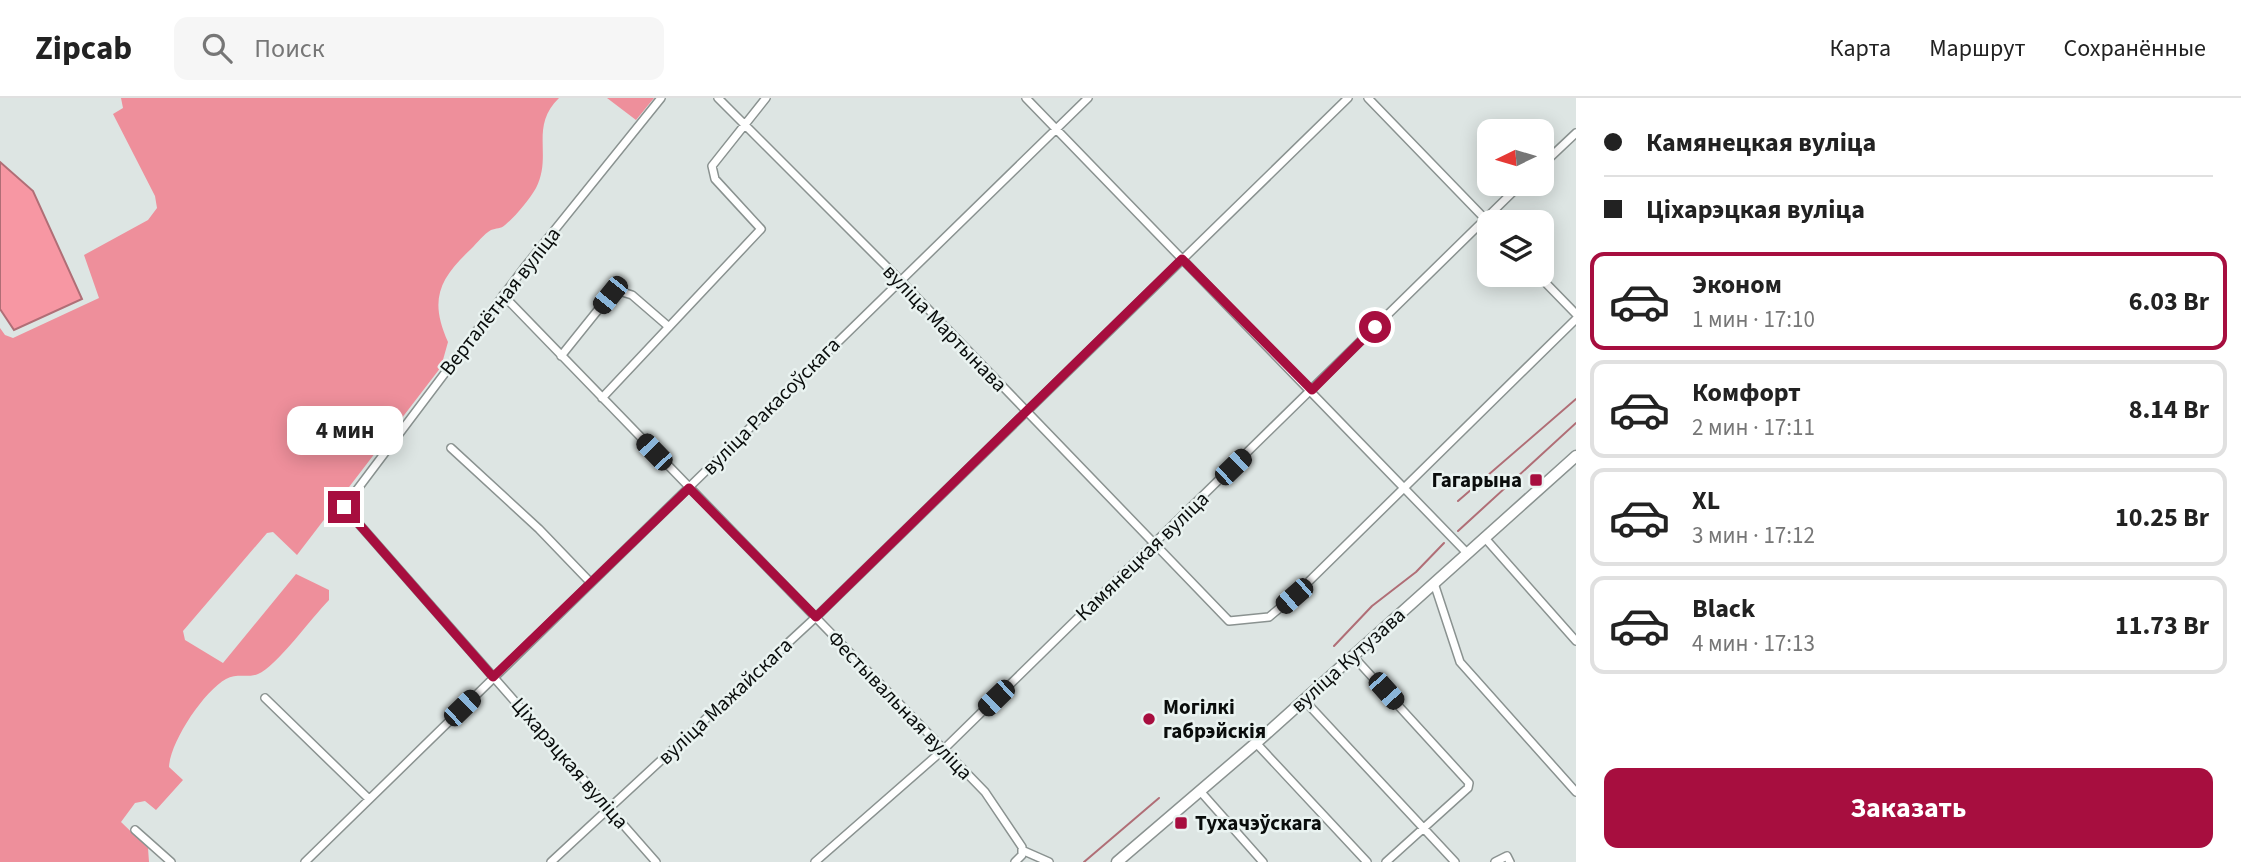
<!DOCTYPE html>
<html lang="ru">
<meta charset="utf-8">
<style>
body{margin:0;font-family:"Source Sans 3",sans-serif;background:#f6f6f6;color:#222;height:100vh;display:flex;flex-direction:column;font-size:26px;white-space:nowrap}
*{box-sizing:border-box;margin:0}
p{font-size:23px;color:#767676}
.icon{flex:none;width:38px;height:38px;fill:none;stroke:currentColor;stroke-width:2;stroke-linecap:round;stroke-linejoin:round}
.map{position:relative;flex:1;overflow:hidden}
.panel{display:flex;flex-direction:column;background:#fff;width:665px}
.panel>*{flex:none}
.top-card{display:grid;align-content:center;height:154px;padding:0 28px;background:#fff}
.needle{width:46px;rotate:265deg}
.tools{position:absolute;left:1477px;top:21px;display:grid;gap:14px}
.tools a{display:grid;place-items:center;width:77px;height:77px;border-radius:14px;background:#fff;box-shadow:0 4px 18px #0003;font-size:35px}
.end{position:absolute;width:32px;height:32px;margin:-16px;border:9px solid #a70e3f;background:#fff;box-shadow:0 0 0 4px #fff}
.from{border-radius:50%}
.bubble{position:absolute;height:49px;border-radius:14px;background:#fff;box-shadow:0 4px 18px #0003;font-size:23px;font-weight:700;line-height:49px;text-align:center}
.car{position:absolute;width:21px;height:42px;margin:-21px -10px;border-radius:9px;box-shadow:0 0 5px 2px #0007;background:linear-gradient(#222 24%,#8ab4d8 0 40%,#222 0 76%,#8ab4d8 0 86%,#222 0)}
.top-card b{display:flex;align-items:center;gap:24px;height:66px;font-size:26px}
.top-card b+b{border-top:2px solid #e0e0e0}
.top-card i{width:18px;height:18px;background:#222}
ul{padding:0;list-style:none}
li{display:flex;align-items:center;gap:21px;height:98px;margin:0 14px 10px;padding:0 14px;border:4px solid #e0e0e0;border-radius:14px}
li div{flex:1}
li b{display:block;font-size:26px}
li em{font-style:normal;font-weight:700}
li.current{border-color:#a70e3f}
li>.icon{width:63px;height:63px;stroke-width:1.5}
.cta{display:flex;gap:14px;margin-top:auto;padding:14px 28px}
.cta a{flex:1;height:80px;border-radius:14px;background:#a70e3f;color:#fff;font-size:28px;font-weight:700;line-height:80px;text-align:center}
header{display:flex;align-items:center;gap:42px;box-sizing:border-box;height:98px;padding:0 35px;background:#fff;border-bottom:2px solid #e0e0e0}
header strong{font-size:33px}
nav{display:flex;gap:38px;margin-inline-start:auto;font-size:24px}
.search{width:490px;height:63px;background:#f6f6f6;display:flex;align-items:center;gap:18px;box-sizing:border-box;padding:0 24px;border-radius:14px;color:#767676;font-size:26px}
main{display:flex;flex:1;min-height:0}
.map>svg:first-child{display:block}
.forest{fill:#ee8f9b}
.water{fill:#f797a3;stroke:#b06e76;stroke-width:2}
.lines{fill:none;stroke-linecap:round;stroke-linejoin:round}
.stream{stroke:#b06e76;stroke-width:2}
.street-casing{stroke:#8a9290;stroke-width:10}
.primary-casing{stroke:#8a9290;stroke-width:13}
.street{stroke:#fff;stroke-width:7}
.primary{stroke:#fff;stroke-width:10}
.route{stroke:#a70e3f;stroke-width:9}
.poi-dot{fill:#a70e3f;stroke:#eaf3f1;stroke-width:2.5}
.labels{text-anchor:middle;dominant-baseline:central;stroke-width:5;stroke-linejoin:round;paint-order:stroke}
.street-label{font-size:21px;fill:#0a0d0c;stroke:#eaf3f1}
.poi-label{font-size:21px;font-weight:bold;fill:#0a0d0c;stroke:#eaf3f1;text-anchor:start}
</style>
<header>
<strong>Zipcab</strong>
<div class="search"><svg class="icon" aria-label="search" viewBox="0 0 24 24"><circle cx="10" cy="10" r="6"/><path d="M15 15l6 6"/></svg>Поиск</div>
<nav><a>Карта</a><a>Маршрут</a><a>Сохранённые</a></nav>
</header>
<main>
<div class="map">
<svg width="1576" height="764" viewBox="0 0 1576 764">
<rect width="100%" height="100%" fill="#dde5e3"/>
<!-- forest -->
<path class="forest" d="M121,0h438c-30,29 -6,57 -23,90 -7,12 -20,28 -31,37 -4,4 -9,3 -14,5 -7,4 -14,13 -20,19 -32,30 -42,51 -23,93l-7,25 -144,188 -24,-23 -6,1 -84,98 2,9 38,23 73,-89 33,16v10c-16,16 -53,67 -71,74 -10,4 -22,-1 -32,5 -22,12 -56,63 -57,88l14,13 -27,30 -11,-9 -10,2 -14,19 27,26 1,14h-149v-534l5,7 8,3 86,-40 -15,-43 64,-35 9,-12 -2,-12 -42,-82 10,-6z
M607,0h47l-18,22z"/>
<!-- water -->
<path class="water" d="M0,64l33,29 49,108 -68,31 -14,-21z"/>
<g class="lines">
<!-- stream -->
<path class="stream" d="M1458,403l118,-102
M1458,433l118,-108
M1334,548l38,-40 44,-34 28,-29
M1084,764l75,-64"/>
<defs>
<path id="street" d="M718,0l182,182 329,341 40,-4 25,-21 282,-277
M1026,0l440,454
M1368,0l121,125
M1542,67l34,-32
M1538,177l38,39
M503,197l482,497 37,55v8l-7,7
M561,258l49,-61 9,-4 13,4 37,32
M602,300l159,-169 -46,-50 -3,-13 54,-68
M451,350l88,81 51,53
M1484,439l92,104
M1434,485l26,79 116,130
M1353,558l116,127 -1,5 -82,74
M265,600l104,101
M1304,602l151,162
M1256,645l111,119
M1200,693l63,71
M135,732l36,32
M1024,753l25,11
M305,764l783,-764
M551,764l265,-245 532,-519
M656,764l-312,-355 180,-239 137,-170
M815,764l128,-112 578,-566
M1495,764l12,-6 3,6"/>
<path id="primary" d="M1117,764l139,-119 320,-287"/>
</defs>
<!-- street casing -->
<use href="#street" class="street-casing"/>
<!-- primary casing -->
<use href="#primary" class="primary-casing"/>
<!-- street -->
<use href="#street" class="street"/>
<!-- primary -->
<use href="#primary" class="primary"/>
</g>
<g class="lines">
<!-- route -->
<path class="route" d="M344,409l149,170 196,-189 127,129 366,-358 130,131 63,-63"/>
</g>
<!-- markers -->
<g class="poi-dot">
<rect x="1529" y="375" width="14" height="14" rx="3.5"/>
<circle cx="1149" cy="621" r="7"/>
<rect x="1174" y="718" width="14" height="14" rx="3.5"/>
</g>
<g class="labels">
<!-- street labels -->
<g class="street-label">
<text transform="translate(500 203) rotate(-52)">Верталётная вуліца</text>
<text transform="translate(945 230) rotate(46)">вуліца Мартынава</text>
<text transform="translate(771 308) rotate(-45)">вуліца Ракасоўскага</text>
<text transform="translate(1142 458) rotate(-44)">Камянецкая вуліца</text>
<text transform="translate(1348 562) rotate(-42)">вуліца Кутузава</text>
<text transform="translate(725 603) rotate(-43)">вуліца Мажайскага</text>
<text transform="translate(900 607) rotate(46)">Фестывальная вуліца</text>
<text transform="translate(570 665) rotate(49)">Ціхарэцкая вуліца</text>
</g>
<!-- poi labels -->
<g class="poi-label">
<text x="1522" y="382" text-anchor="end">Гагарына</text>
<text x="1163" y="609">Могілкі<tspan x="1163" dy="24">габрэйскія</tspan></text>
<text x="1195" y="725">Тухачэўскага</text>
</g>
</g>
</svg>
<div class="tools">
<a><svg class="needle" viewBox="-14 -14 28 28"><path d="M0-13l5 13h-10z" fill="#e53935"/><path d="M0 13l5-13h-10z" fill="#767676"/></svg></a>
<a><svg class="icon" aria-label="layers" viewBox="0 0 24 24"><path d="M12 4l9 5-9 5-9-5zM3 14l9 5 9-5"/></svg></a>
</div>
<i class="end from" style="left:1375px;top:229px"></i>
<i class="end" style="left:344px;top:409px"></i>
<div class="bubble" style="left:287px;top:308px;width:116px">4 мин</div>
<i class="car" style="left:610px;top:197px;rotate:219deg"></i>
<i class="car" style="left:654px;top:354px;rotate:316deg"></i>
<i class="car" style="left:1233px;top:369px;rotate:46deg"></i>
<i class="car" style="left:1294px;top:498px;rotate:229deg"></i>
<i class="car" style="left:1386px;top:593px;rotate:138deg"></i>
<i class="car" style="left:996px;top:600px;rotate:226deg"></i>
<i class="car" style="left:462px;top:610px;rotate:46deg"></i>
</div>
<section class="panel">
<div class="top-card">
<b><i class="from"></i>Камянецкая вуліца</b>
<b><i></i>Ціхарэцкая вуліца</b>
</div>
<ul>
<li class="current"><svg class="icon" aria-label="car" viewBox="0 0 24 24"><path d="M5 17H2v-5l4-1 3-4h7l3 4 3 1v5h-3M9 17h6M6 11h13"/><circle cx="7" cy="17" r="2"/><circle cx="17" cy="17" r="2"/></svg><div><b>Эконом</b><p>1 мин · 17:10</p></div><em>6.03 Br</em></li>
<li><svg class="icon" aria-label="car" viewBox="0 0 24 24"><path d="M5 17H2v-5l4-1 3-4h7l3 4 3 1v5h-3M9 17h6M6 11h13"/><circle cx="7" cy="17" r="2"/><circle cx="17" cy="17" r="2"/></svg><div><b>Комфорт</b><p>2 мин · 17:11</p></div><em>8.14 Br</em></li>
<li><svg class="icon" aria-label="car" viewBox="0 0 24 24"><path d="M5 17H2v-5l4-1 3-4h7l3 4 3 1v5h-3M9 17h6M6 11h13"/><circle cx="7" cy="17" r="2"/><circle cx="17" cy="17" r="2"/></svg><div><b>XL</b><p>3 мин · 17:12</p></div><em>10.25 Br</em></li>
<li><svg class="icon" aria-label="car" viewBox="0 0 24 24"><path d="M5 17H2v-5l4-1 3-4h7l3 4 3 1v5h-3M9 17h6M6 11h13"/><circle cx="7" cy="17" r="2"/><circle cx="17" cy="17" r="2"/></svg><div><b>Black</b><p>4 мин · 17:13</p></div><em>11.73 Br</em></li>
</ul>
<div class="cta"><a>Заказать</a></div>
</section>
</main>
